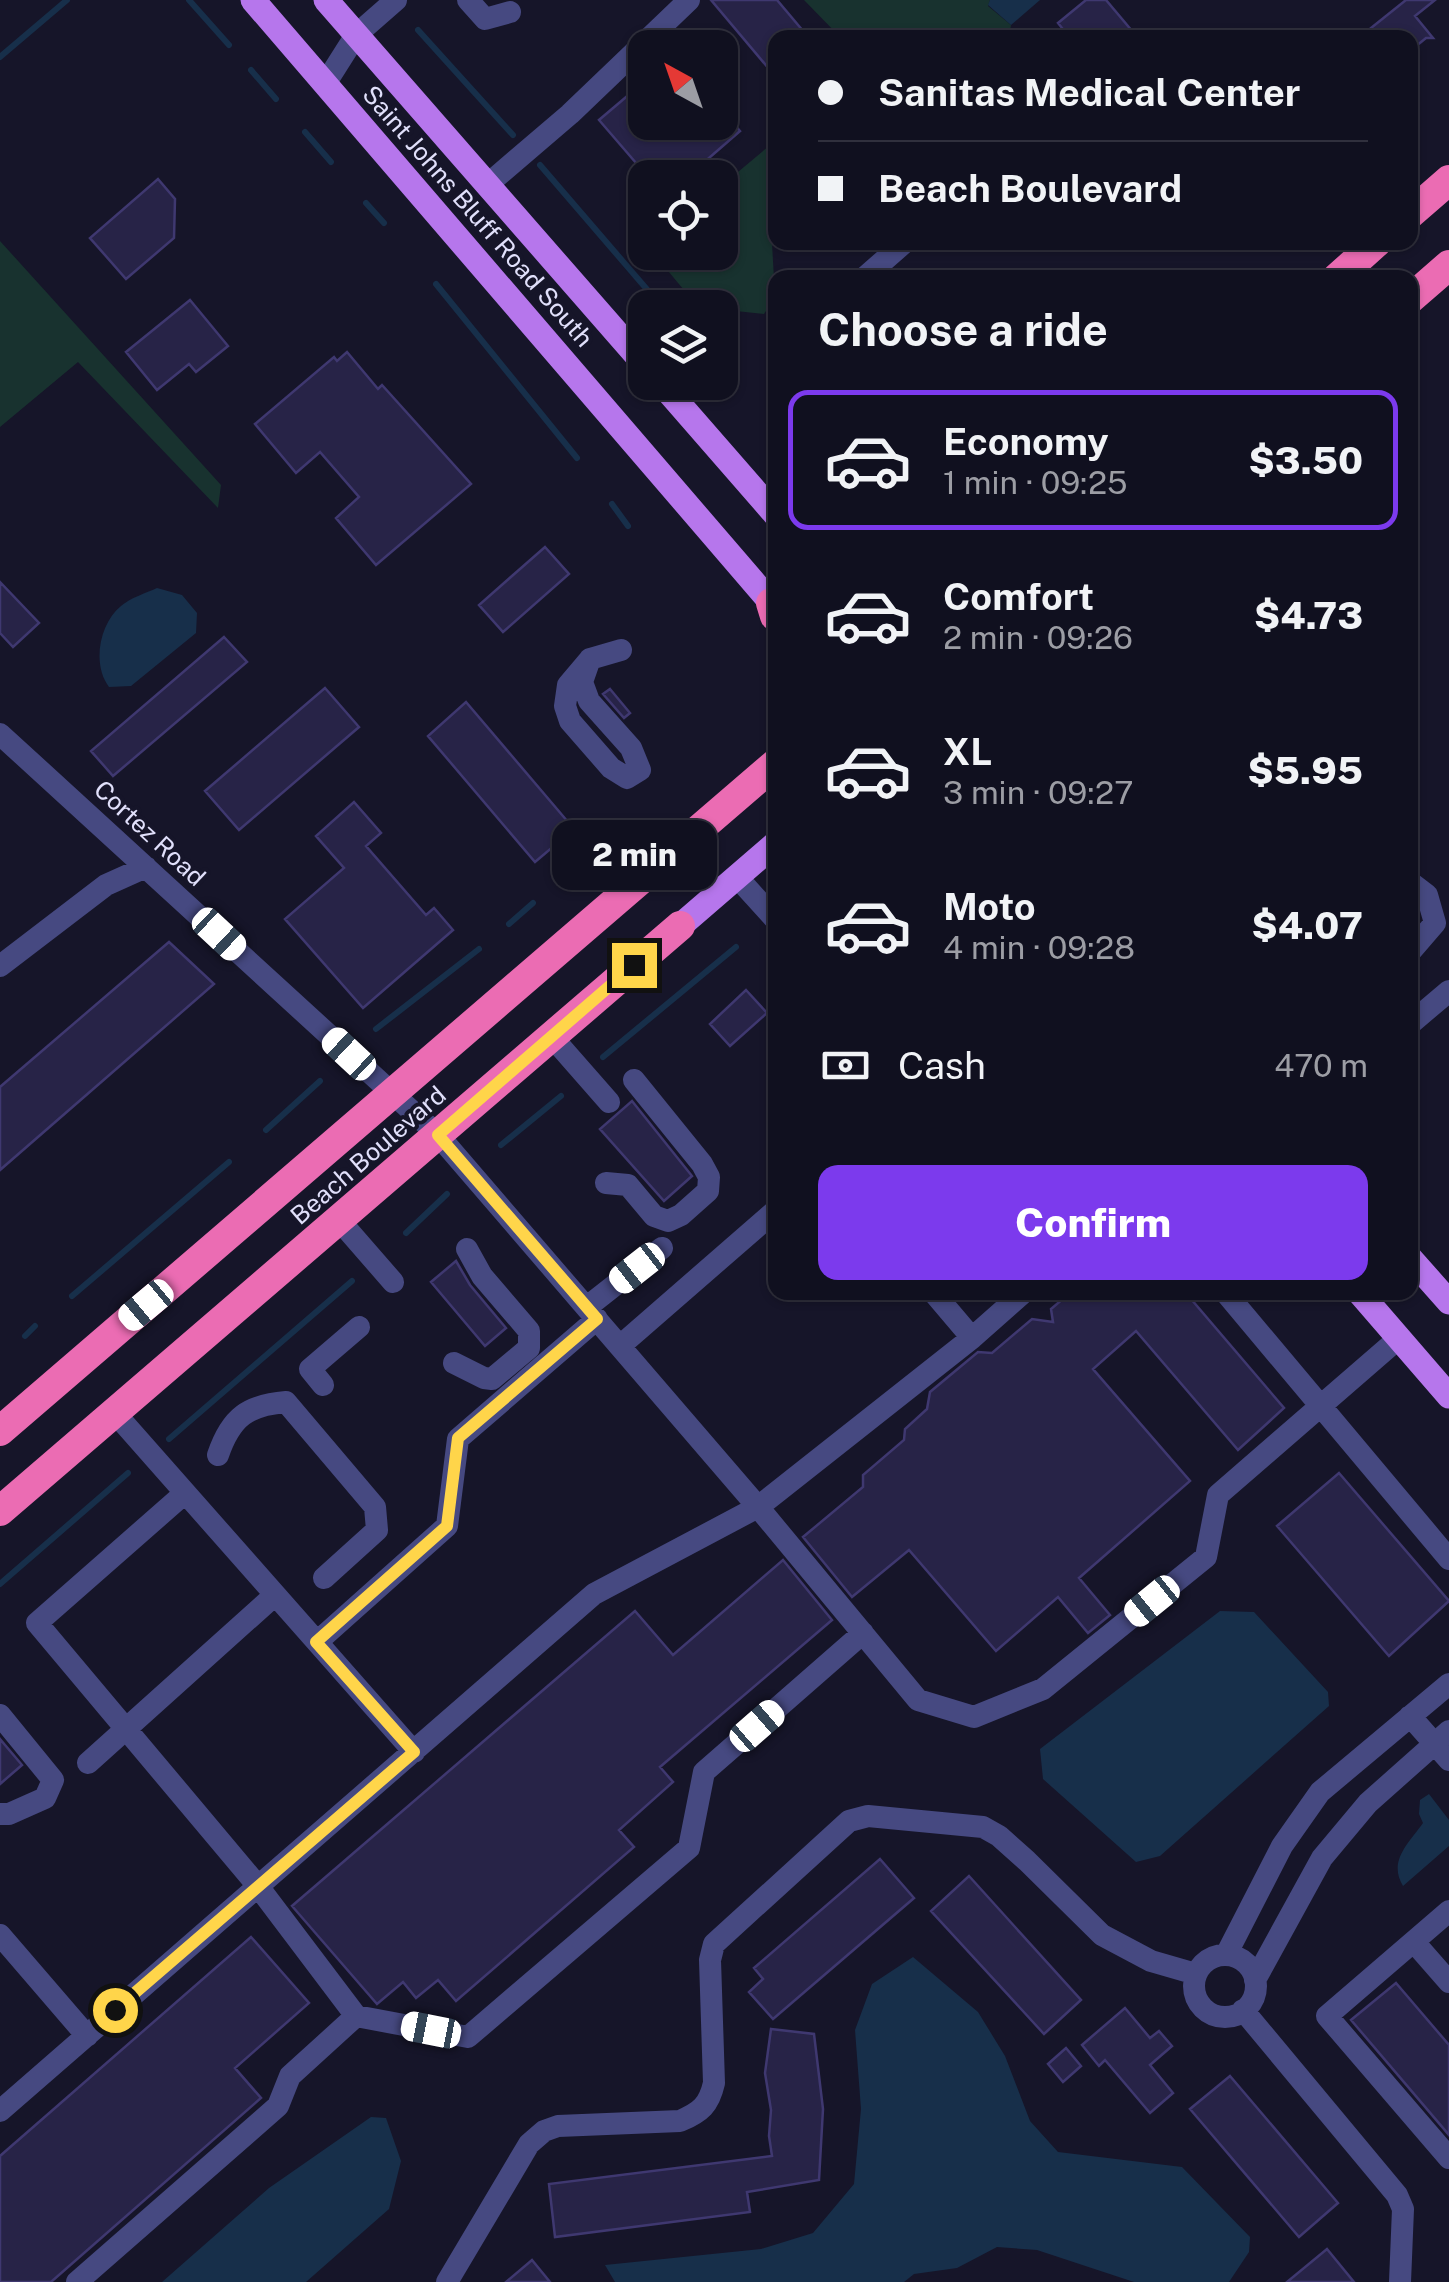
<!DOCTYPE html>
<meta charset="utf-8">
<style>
body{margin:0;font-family:"Public Sans",sans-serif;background:#1e1e2c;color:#f1f3f6;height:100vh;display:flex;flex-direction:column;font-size:38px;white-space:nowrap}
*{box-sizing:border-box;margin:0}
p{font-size:32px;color:#9c9da4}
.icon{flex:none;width:55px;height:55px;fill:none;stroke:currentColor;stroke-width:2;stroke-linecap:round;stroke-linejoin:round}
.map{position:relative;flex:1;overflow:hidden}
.drawer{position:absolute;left:768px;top:270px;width:650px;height:1030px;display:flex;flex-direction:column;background:#10101f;border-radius:20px;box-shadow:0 2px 8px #0004,0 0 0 2px #30303d}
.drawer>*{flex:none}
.banner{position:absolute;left:768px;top:30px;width:650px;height:220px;border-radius:20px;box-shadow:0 2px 8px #0004,0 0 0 2px #30303d;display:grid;align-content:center;height:220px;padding:0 50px;background:#10101f}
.needle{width:65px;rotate:320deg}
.controls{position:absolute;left:628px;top:30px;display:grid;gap:20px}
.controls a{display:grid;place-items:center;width:110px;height:110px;border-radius:20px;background:#10101f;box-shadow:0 2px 8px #0004,0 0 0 2px #30303d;font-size:50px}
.end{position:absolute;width:45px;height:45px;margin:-22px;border:12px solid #ffd54a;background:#111;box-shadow:0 0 0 5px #111}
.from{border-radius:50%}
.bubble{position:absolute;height:70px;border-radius:20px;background:#10101f;box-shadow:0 2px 8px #0004,0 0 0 2px #30303d;font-size:32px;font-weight:800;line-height:70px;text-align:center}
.car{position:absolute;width:30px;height:60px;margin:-30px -15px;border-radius:12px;box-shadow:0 0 8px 2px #0007;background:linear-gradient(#fff 24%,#345 0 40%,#fff 0 76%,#345 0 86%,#fff 0)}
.banner b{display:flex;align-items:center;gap:35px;height:95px;font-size:38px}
.banner b+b{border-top:2px solid #30303d}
.banner i{width:25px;height:25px;background:#f1f3f6}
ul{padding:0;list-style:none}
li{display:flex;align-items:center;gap:30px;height:140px;margin:0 20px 15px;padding:0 30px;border:5px solid transparent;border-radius:20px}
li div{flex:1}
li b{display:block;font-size:38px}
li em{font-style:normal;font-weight:800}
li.current{border-color:#7c3aed}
li>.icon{width:90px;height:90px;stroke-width:1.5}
h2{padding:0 50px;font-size:45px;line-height:120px}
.pay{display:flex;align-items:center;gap:25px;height:110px;padding:0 50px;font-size:38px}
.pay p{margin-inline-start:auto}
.primary-button{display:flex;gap:20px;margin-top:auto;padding:20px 50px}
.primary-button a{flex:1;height:115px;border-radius:20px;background:#7c3aed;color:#fff;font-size:40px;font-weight:800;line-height:115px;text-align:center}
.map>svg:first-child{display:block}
.green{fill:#18322f}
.water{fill:#172f4a}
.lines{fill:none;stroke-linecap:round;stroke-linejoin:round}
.stream{stroke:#172f4a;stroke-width:6}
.building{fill:#272347;stroke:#3f3870;stroke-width:2.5}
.minor{stroke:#464981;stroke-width:22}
.major{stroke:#b676ec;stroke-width:25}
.highway{stroke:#eb6cb3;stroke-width:30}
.route{stroke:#ffd54a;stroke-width:12}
.labels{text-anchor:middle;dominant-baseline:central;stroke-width:8;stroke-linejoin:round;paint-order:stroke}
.street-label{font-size:25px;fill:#e1e0fb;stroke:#161529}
</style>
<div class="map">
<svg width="1449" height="2282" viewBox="0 0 1449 2282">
<rect width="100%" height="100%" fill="#161529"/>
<!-- green -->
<path class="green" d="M804,0h186l-2,6 23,19 -2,12h-169z
M775,141v99l-3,3 3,54 -11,17 -66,-7 -44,-53 66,-2v-65z
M0,241l221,244 -3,23 -140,-146 -78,65z"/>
<!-- water -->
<path class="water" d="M990,0h50l-29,25 -23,-20z
M157,588l25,7 15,18 -1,20 -65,53 -22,1c-17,-22 -10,-63 12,-81 9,-8 25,-13 36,-18z
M1220,1611l34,1 74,80 1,14 -169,150 -24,6 -93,-83 -3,-30z
M1429,1794l20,26v26l-46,40c-15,-25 5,-42 20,-63l-4,-9 1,-14z
M913,1957l65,55 27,44 25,65 28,31 124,15 68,70 -1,15 -20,30h-95l-97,-32 -40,-3 -40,21 -43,6 -10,8h-289l-10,-17 156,-16 52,-16 41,-49 7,-75 -6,-79 17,-46z
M371,2117l15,1 15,43 -12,48 -83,73h-144l107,-94z"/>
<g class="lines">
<!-- stream -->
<path class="stream" d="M189,0l40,45
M418,30l95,105
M0,57l67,-57
M251,70l25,29
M305,132l26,30
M540,165l123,143
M366,203l18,20
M436,284l141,174
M612,504l16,22
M633,839l15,-10
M562,879l29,-21
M509,924l24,-21
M376,1029l103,-80
M603,1057l133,-110
M266,1130l54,-49
M501,1145l60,-49
M406,1233l41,-39
M72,1296l157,-134
M25,1336l10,-10
M169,1439l183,-158
M0,1584l128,-111"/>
</g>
<!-- building -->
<path class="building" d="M711,0h66l32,38h-34v38z
M1086,0h20l32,38h-68l-12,-15z
M1406,0h29l-20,16 18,22h-7l-16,13v-13h-32l-7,-10z
M645,81v41h75v-15l20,24 -54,47h-37l-50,-58z
M158,179l17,20 -1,39 -48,41 -36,-41z
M190,300l38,46 -32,26 -7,-8 -32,26 -31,-38z
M347,352l31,37 4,-4 89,99 -95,81 -40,-47 23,-21 -39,-45 -24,21 -41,-49 79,-67 3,4z
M545,547l24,27 -66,58 -24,-27z
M0,582l39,41 -26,24 -13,-14z
M224,637l23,25 -134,114 -22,-25z
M325,688l34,39 -120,103 -34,-39z
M610,689l20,24 -6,5 -21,-24z
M466,702l108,127 -39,33 -107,-126z
M354,802l27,31 -15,13 60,69 8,-7 19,22 -90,78 -78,-89 59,-51 -28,-32z
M169,942l45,42 -214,186v-83z
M746,990l21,23 -37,33 -20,-22z
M632,1101l60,75 -28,25 -64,-72z
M456,1261l14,24 36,43 -21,18 -54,-64z
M1071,1292h114l99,116 -46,42 -102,-119 -43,38 97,112 -111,97 31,37 -22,18 -30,-36 -62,54 -87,-101 -57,47 -49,-60 60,-50v-12l41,-35 1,-11 22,-20 3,-17 48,-40 14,1 40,-34 21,3 -2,-13z
M1339,1473l110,128 -60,55 -112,-130z
M783,1560l49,60 -172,147 13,15 -54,48 15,17 -178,154 -18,-21 -22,18 -13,-16 -26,22 -85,-98 343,-295 38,44z
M0,1739l22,26 -22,19z
M880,1859l34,39 -141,121 -24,-27 14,-13 -9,-11z
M969,1876l112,124 -37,34 -113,-123z
M251,1937l58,66 -74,65 26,30 -210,184h-51v-126z
M1396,1983l53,62v90l-98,-115z
M1125,2008l25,30 9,-7 13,15 -22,19 23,28 -23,20 -45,-53 -6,6 -17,-21z
M771,2029l43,5 9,75 -4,71 -72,12 3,20 -195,25 -6,-53 223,-28 -3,-20 2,-26 -6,-37z
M1066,2048l15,18 -18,16 -15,-18z
M1230,2076l108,127 -39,34 -109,-128z
M1327,2249l27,33h-67z
M532,2260l18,22h-44z"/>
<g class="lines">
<!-- minor -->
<path class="minor" d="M468,0l17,19 25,-7
M325,84l31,-49 40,-35
M487,185l83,-71 119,-114
M864,278l41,-36
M590,659l-8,23 7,19 42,47 9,22 -13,8 -16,-10 -41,-47 -5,-15 3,-21 22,-26 31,-9
M0,734l438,401 320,372 160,193 56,17 69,-28 163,-132 12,-62 181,-157
M737,877l38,42
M1410,882l17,13 8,28 -25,29
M0,966l106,-81 40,-18
M1410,1024l39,-33
M552,1037l57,65
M606,1183l22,2 26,31 14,5 13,-6 27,-24 1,-14 -7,-13 -68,-84
M339,1220l54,62
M933,1292l39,46
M1225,1292l224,267
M587,1307l75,-59
M620,1346l155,-135
M454,1363l30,15 8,1 37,-31v-17l-47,-55 -15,-27
M323,1385l-13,-16 49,-42
M114,1412l300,340
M218,1455c13,-38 30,-50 68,-53l89,105 2,23 -53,48
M185,1493l-148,130 220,262 99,131
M317,1642l130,-116 11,-87 139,-120
M0,1715l53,65 -8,18 -36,16h-9
M1410,1716l39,44
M88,1763l187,-168
M1449,1911l-122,105 122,142
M0,1935l87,101
M1414,1942l35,40
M1226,1955l56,-109 38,-54 129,-108
M1194 1986a31 31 0 1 1 62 0a31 31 0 1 1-62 0Z
M1255,1980l67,-122 46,-55 81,-72
M1243,2010l154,185 6,14 -3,73
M0,2111l594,-517 164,-87 214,-169 52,-46
M77,2282l201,-176 12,-30 66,-60 112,21 221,-189 15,-76 159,-139
M447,2282l82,-138 15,-13 14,-5 122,-5c21,-9 29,-16 34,-38l-4,-123 4,-16 135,-123 19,-5 115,11 16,9 28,25 75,74 49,26 45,13"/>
<!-- major -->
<path class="major" d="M253,0l522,607
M326,0l319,365
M660,382l115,132
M680,926l95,-82
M1410,1258l39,44
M1359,1292l90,104"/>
<!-- highway -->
<path class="highway" d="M1410,214l39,-34
M1337,278l40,-36
M1410,299l39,-34
M771,603l4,13
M0,1431l775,-667
M0,1511l680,-585"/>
</g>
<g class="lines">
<!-- route -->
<path class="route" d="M115,2010l299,-258 -98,-110 131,-116 11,-88 139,-119 -159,-184 196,-170"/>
</g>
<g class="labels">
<!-- street labels -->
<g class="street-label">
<text transform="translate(478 216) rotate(49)">Saint Johns Bluff Road South</text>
<text transform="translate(150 833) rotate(43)">Cortez Road</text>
<text transform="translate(368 1155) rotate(-41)">Beach Boulevard</text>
</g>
</g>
</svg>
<div class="controls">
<a><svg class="needle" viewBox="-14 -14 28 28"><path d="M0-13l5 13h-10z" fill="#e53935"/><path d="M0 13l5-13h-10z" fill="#9c9da4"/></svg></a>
<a><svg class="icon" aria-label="locate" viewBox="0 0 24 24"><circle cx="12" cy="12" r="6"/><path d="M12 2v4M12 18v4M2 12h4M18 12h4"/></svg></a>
<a><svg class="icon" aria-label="layers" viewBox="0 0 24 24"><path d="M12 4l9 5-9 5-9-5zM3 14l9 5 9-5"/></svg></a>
</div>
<i class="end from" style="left:115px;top:2010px"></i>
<i class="end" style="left:634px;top:965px"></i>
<div class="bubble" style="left:552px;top:820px;width:165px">2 min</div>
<i class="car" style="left:219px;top:934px;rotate:133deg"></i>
<i class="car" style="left:349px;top:1054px;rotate:313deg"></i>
<i class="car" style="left:637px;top:1268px;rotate:232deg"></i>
<i class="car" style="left:146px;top:1305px;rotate:230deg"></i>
<i class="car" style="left:1152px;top:1601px;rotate:231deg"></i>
<i class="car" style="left:757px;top:1726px;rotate:49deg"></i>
<i class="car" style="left:431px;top:2030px;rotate:281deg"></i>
<div class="banner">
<b><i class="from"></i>Sanitas Medical Center</b>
<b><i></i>Beach Boulevard</b>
</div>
<section class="drawer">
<h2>Choose a ride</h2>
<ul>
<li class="current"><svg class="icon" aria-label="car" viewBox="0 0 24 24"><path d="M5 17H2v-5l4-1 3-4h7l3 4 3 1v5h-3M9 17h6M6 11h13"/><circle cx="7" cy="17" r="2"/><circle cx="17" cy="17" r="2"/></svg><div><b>Economy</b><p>1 min · 09:25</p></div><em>$3.50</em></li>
<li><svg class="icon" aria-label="car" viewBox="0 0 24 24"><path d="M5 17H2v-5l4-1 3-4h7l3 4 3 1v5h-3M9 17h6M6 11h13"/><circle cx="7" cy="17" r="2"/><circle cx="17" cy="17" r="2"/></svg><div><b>Comfort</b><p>2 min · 09:26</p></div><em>$4.73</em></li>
<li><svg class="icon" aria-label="car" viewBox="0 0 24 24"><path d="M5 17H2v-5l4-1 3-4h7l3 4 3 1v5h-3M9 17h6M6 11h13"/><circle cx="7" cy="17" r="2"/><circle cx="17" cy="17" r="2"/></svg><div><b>XL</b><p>3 min · 09:27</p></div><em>$5.95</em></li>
<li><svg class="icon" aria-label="car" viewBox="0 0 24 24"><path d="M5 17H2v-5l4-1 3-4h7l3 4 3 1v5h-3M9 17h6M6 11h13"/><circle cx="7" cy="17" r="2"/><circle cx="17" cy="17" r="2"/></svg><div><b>Moto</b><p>4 min · 09:28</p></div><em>$4.07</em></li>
</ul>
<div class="pay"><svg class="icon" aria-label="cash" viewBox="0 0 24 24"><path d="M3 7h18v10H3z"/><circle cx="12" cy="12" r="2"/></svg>Cash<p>470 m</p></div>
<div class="primary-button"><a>Confirm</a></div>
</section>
</div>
